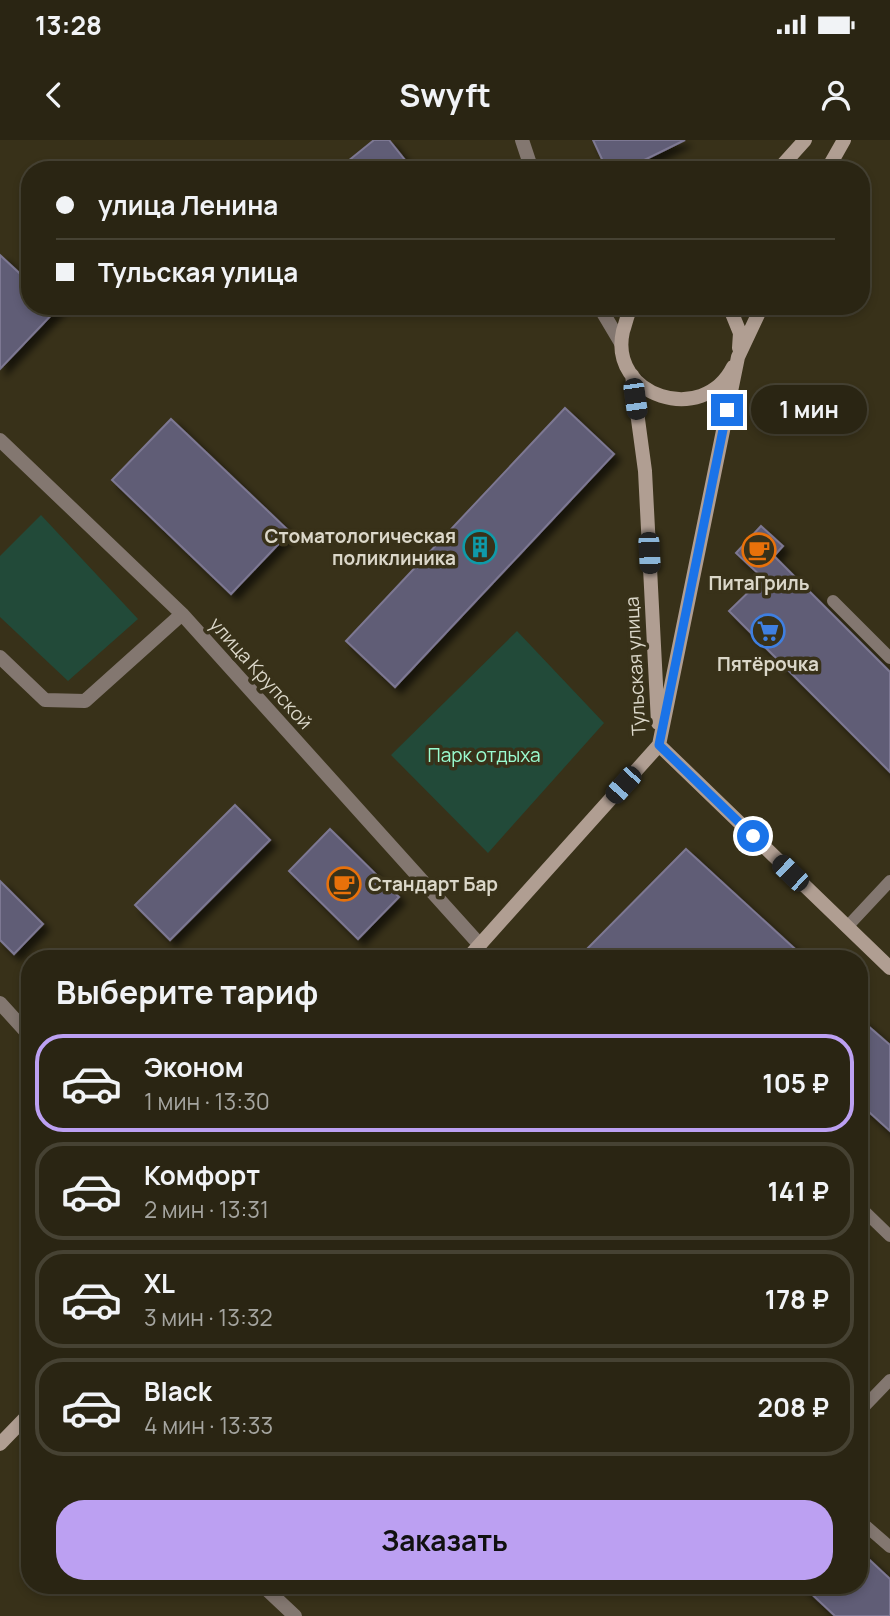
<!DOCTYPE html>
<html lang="ru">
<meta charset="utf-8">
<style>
body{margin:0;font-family:Manrope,sans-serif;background:#363121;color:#f1f3f6;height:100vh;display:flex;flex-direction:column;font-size:26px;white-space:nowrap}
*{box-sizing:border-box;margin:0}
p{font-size:23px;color:#a5a5a0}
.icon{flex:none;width:38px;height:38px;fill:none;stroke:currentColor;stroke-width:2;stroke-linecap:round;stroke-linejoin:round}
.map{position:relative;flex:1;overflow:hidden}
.sheet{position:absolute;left:21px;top:810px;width:847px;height:644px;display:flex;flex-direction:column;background:#2a2513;border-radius:28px;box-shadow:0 4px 10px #0003,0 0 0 2px #464233}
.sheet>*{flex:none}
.banner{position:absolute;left:21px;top:21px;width:849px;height:154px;border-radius:28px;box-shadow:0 4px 10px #0003,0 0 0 2px #464233;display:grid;align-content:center;height:154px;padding:0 35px;background:#2a2513}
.end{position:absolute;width:32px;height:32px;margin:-16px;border:9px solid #1a73e8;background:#fff;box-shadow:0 0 0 4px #fff}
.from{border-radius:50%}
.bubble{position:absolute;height:49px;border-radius:24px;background:#2a2513;box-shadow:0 4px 10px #0003,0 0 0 2px #464233;font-size:23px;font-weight:700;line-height:49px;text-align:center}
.car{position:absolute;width:21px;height:42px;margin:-21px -10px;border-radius:9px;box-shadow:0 0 5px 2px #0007;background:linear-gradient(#222 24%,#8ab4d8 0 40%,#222 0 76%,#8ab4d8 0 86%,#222 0)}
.banner b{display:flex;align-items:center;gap:24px;height:66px;font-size:26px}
.banner b+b{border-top:2px solid #464233}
.banner i{width:18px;height:18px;background:#f1f3f6}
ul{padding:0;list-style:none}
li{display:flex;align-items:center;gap:21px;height:98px;margin:0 14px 10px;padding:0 21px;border:4px solid #464233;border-radius:28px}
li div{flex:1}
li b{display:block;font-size:26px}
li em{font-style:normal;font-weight:700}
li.on{border-color:#bca0f2}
li>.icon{width:63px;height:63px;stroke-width:1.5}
h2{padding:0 35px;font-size:32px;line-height:84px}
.action{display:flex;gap:14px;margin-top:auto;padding:14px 35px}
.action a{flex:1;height:80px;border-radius:28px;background:#bca0f2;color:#111;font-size:28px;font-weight:700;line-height:80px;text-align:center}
.status{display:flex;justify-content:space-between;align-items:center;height:49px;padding:0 35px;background:#2a2513;direction:ltr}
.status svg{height:19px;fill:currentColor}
header{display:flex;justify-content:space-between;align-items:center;height:91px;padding:0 35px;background:#2a2513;font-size:32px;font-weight:700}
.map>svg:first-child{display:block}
.green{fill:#224a39}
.building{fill:#615d76;stroke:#7d7893;stroke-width:2;filter:url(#shadow)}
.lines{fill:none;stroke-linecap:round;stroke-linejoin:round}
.service{stroke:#837770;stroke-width:12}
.minor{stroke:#837770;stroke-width:14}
.tertiary{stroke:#837770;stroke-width:14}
.secondary{stroke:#b09e92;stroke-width:14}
.route{stroke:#1a73e8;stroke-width:9}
.labels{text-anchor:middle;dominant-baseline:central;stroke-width:7;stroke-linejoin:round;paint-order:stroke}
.poi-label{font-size:19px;font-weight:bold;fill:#dbd7c9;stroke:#383119}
.street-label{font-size:19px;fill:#dbd7c9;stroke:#383119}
.park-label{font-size:19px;fill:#9afcd0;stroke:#383119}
</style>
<div class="status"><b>13:28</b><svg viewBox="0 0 49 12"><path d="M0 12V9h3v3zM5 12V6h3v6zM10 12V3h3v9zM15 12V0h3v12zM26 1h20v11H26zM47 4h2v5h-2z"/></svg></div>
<header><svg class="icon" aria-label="back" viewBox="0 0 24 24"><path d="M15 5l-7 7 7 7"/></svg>Swyft<svg class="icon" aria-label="person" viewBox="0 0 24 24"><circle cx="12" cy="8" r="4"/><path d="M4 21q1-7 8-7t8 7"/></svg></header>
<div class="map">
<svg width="890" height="1476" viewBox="0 0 890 1476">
<defs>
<filter id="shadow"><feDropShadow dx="6" dy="6" stdDeviation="3.5" flood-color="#0009"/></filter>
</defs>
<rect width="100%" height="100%" fill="#383119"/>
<!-- green -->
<path class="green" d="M41,375l97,104 -70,62 -68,-64v-61z
M517,491l87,92 -116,130 -97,-98z"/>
<!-- building -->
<path class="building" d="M374,0h15l24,30h-76z
M593,0h92l-61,30h-17z
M0,115l30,28v23h30l-60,63z
M565,268l49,46 -219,233 -49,-46z
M171,279l119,113 -59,62 -119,-114z
M761,386l22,20 -9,10 116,116v100l-161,-161 34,-33 -27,-25z
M235,665l35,35 -100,100 -35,-35z
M330,689l69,68 -41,42 -69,-68z
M686,709l120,110h-229z
M0,741l43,43 -29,30 -14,-14z
M859,878l31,27v86l-31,-28z
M859,1410l31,29v37h-55l-32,-30h56z"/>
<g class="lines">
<!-- service -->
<path class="service" d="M833,461l57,57
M847,787l43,-46
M859,1066l31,30
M859,1272l31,-32
M859,1380l31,27"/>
<!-- minor -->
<path class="minor" d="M0,300l182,174 298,331
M0,517l45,43 40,1 97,-87
M0,863l30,33"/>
<!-- tertiary -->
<path class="tertiary" d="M522,0l10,30
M599,166l22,37
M263,1446l32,30"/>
<!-- secondary -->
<path class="secondary" d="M778,30l27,-30
M827,30l17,-30
M632,166c-5,8 -6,17 -9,25 -15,65 80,96 110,36
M729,166l11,27 -1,15
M632,235l13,96 13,252
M659,605l231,223
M467,819l192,-214 79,-388 24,-51
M0,1304l30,-31"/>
</g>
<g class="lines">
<!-- route -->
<path class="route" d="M727,270l-68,335 94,91"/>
</g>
<!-- icons -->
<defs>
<symbol id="building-ring" viewBox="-11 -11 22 22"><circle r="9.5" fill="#383119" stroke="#0f9aa8" stroke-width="1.5"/><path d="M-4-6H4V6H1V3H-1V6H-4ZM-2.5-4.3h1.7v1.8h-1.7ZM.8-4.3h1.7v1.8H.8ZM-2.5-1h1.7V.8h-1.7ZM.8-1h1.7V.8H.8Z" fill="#0f9aa8"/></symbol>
<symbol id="cafe-ring" viewBox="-11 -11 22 22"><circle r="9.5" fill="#383119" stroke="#e8710a" stroke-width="1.5"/><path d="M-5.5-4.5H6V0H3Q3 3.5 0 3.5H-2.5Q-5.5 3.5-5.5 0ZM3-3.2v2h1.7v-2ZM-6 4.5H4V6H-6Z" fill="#e8710a"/></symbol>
<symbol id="supermarket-ring" viewBox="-11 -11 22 22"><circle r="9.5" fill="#383119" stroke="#3f7fe0" stroke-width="1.5"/><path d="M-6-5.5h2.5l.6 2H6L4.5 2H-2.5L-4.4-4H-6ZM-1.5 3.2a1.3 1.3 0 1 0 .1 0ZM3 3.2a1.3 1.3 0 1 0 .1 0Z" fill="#3f7fe0"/></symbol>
</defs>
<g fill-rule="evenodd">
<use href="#building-ring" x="461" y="388" width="38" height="38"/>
<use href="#cafe-ring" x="740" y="391" width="38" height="38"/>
<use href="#supermarket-ring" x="749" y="472" width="38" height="38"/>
<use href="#cafe-ring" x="325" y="725" width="38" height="38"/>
</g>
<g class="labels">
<!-- poi labels -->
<g class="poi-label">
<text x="456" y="396" text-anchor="end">Стоматологическая<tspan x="456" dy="22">поликлиника</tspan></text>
<text x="759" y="443">ПитаГриль</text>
<text x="768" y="524">Пятёрочка</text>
<text x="368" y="744" text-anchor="start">Стандарт Бар</text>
</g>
<!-- street labels -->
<g class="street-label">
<text transform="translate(635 526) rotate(-93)">Тульская улица</text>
<text transform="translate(261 533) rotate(48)">улица Крупской</text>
</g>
<!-- park labels -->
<g class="park-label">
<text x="484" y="615">Парк отдыха</text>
</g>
</g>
</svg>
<i class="end from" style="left:753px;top:696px"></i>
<i class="end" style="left:727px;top:270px"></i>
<div class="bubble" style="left:751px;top:245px;width:116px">1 мин</div>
<i class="car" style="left:635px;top:259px;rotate:172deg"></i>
<i class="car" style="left:649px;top:413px;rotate:177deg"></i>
<i class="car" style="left:623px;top:645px;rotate:222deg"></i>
<i class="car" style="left:790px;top:733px;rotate:314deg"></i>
<div class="banner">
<b><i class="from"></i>улица Ленина</b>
<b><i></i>Тульская улица</b>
</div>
<section class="sheet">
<h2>Выберите тариф</h2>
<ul>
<li class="on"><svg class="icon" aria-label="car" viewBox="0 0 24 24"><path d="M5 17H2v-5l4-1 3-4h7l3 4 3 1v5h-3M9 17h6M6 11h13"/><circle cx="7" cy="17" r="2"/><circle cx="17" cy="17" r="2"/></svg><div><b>Эконом</b><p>1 мин · 13:30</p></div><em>105 ₽</em></li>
<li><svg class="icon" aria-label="car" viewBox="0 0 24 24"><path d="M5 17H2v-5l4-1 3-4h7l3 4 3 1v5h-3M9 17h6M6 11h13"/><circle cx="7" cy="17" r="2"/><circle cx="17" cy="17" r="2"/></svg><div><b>Комфорт</b><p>2 мин · 13:31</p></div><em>141 ₽</em></li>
<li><svg class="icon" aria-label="car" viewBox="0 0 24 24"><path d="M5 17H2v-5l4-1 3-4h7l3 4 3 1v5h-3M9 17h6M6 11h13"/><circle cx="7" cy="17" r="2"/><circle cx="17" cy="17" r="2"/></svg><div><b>XL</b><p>3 мин · 13:32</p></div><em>178 ₽</em></li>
<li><svg class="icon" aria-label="car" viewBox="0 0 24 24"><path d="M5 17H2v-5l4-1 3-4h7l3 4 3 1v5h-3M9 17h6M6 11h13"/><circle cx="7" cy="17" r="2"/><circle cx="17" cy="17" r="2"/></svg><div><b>Black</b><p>4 мин · 13:33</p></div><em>208 ₽</em></li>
</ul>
<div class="action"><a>Заказать</a></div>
</section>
</div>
